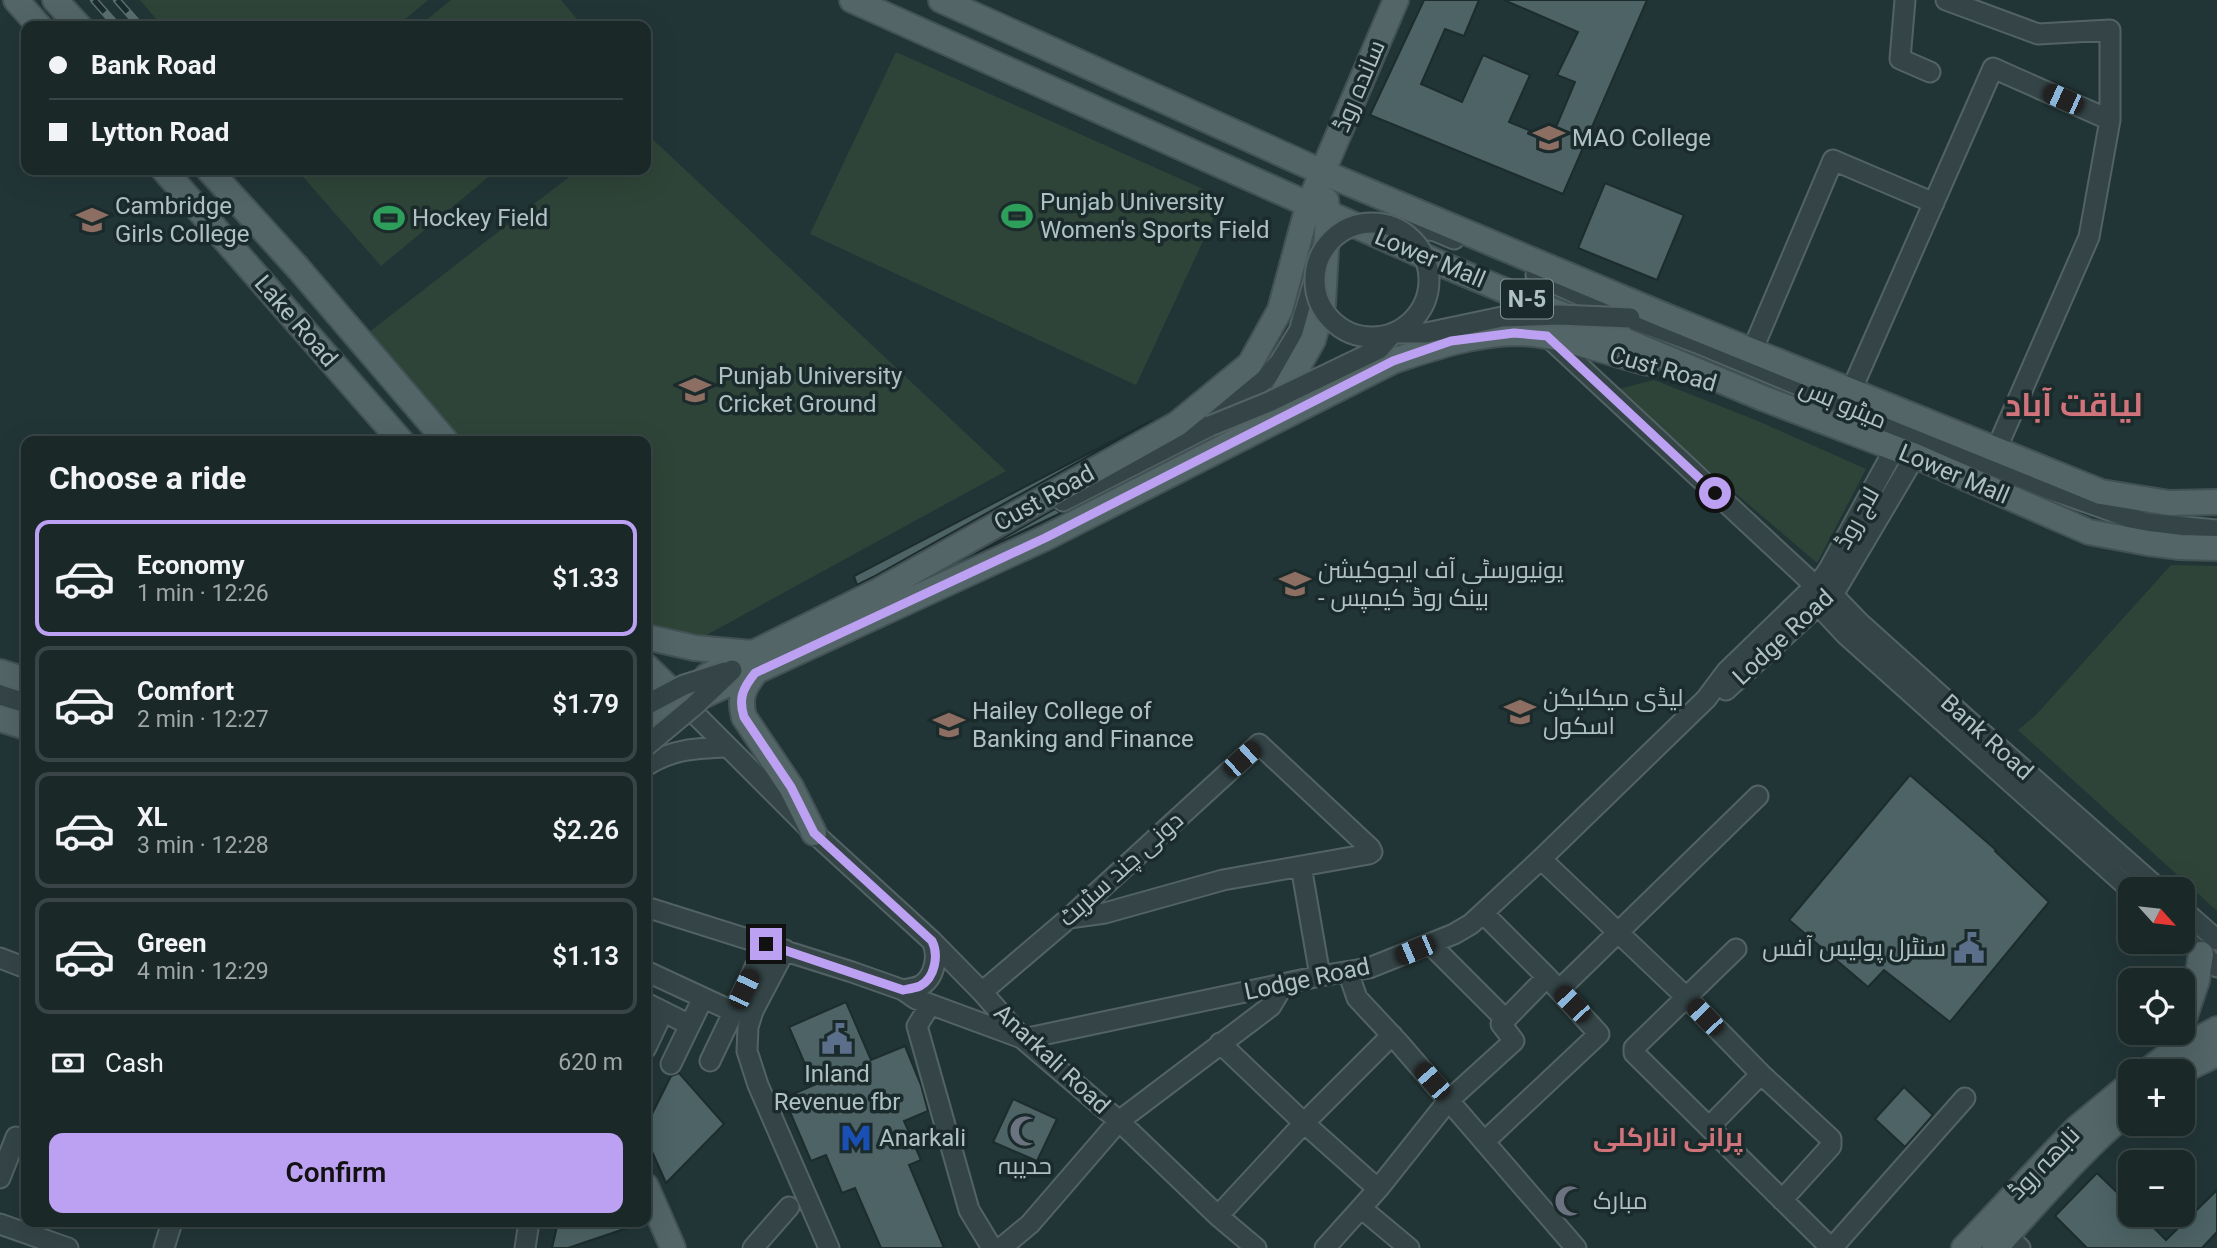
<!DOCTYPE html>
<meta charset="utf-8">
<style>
body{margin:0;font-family:Roboto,Cairo,sans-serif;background:#273434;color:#f1f3f6;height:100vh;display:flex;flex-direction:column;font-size:26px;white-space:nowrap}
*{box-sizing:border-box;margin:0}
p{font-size:23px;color:#9fa6a8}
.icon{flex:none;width:38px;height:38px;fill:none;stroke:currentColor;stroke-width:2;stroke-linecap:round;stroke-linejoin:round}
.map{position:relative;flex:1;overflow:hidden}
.details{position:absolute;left:21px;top:436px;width:630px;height:791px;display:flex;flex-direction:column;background:#1a2828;border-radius:14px;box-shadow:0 7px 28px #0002,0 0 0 2px #384445}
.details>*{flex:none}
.banner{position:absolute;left:21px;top:21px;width:630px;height:154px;border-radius:14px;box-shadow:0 7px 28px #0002,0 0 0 2px #384445;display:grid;align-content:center;height:154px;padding:0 28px;background:#1a2828}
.needle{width:46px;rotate:117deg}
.tools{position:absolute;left:2118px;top:877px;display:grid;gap:14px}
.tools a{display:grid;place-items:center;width:77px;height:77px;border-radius:14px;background:#1a2828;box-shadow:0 7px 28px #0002,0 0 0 2px #384445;font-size:35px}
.end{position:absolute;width:32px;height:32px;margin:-16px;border:9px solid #bca0f2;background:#111;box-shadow:0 0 0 4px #111}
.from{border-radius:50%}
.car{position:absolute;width:21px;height:42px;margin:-21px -10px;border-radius:9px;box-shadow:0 0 5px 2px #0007;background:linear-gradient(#222 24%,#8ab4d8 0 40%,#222 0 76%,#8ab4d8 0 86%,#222 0)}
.banner b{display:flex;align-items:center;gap:24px;height:66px;font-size:26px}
.banner b+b{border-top:2px solid #384445}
.banner i{width:18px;height:18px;background:#f1f3f6}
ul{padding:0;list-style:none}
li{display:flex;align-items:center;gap:21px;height:116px;margin:0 14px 10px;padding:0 14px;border:4px solid #384445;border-radius:14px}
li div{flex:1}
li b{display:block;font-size:26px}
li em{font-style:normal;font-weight:600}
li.current{border-color:#bca0f2}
li>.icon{width:63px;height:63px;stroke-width:1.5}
h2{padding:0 28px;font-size:32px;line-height:84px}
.pay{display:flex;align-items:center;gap:18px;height:77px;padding:0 28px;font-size:26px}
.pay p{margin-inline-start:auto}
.action{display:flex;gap:14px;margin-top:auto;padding:14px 28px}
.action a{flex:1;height:80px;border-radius:14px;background:#bca0f2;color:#111;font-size:28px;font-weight:600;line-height:80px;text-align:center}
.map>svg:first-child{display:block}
.green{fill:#2f4438}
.building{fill:#4d6365;stroke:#1d2c2d;stroke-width:2}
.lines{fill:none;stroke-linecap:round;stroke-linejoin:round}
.minor-casing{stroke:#536364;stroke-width:23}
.major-casing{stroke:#425153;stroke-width:28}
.minor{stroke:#354547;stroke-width:19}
.major{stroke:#536567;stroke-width:24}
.rail-casing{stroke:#596e70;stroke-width:8}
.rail{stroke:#1b2a2b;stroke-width:5;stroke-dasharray:16;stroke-linecap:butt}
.minor-bridge-casing{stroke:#536364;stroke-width:23;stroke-linecap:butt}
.minor-bridge{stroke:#354547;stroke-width:19}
.route{stroke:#bca0f2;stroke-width:9}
.labels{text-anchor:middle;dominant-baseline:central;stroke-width:7;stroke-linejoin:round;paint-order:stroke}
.shield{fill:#1b2a2b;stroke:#839495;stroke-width:2}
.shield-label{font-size:23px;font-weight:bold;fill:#b0c1c3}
.street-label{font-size:24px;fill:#b0c1c3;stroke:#1b2a2b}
.poi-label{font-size:24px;fill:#b0c1c3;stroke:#1b2a2b;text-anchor:start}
.neighbourhood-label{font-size:26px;font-weight:bold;fill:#d0737a;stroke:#1b2a2b}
.district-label{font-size:32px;font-weight:bold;fill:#d0737a;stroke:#1b2a2b}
</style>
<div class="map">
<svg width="2217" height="1248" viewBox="0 0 2217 1248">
<rect width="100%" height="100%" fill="#223536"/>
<!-- green -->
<path class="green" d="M140,0h288l-31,26h-235z
M451,0h110l22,26h-164z
M896,52l327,146 -87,187 -326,-151z
M646,133l360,338 -327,179 -33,-31v-178h-184l-103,-101 219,-170h68z
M297,170h200l-116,96z
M1654,380l104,41 108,48 -49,94 -202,-173z
M2171,565l46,1v345l-199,-181 17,-14z"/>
<!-- building -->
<path class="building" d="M1424,0h55l-15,36 -19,-7 -24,55 41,18 21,-47 47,20 -21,47 42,17 24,-57 -18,-7 21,-43 -74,-32h143l-84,194 -193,-79z
M1605,183l79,32 -27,65 -79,-32z
M1153,420l-280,157 -16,8 -3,-9z
M1055,509l6,4 -86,41z
M1910,775l86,75 -1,1 54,51 -99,120 -66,-52 -16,17 -79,-67z
M846,1002l25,58 34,-14 16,39 7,26 -24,10 17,39 -12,5 35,83h-63l-26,-60 -13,5 -16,-38 -15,6 -27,-63 30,-13 -25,-58z
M679,1073l45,51 -58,59 -20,-45v-26l5,4 20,-40z
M1904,1087l29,28 -28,32 -30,-28z
M1013,1099l44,20 -20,42 -44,-19z
M2097,1173l33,32v9h10l26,26 51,-50v42l-15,16h-115l-32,-32z
M558,1222h81v2l-71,24h-16z"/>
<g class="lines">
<defs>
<path id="minor" d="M1905,0l-5,59 30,13
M1946,0l92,34 72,-4v90l-21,117 -93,213
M1389,224l46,7 19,8
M1536,275l94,43 67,25 352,146 96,34 72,7
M1547,336l262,244 23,14 27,28 121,109 179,158
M1752,351l81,-191 101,43
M1851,391l142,-323 117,52
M1063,501l147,-75 55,-47 15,-17 19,-31 15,-50
M1816,585l3,21 27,29 284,254
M1726,690l111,-102 78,-132
M685,704l129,129 118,108 50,51 41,47 96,82 99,95 38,32
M646,766c25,-17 52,-18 82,-19
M1541,859l146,139 74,76 70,65v7l-49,54
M1301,866l19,110
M646,907l206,65 51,18 13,9 103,38
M2182,909l35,31
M1483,913l64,64 52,57 -115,108
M2182,936l35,31
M1430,944l75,75
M1736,949l-102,99v5l197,195
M785,950l-32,61 -5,16 -1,24 11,34 71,163
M0,958l26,10
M648,972l86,40
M1348,972l9,26 42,45 177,205
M903,990c5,-1 12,-2 17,-4 15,-8 19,-31 12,-45
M1559,990l199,-194
M982,992l87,-74 190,-174 111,104 2,4 -3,2 -146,26 -118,33 -36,5
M646,1003l44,22
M930,1005l-13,21 52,184 23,38
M1023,1039l297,-63 49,-8 85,-34 17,-10 70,-65 165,-160 21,-28 95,-92 7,-10 66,-121
M1220,1043l84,80 74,66
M646,1048l14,-30
M710,1061l56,-117
M671,1064l32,-66
M1709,1127l52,-53
M0,1178l16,-41
M1361,1208l48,40
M1218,1216l86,-93 88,-88
M0,1224l68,24
M1995,1226l25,22
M164,1248l8,-26
M525,1248l4,-26
M753,1248l36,-41
M1001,1248l29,-24 89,-103 152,-115 13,-22
M1325,1248l53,-59 70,-88 66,-60 -13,-17 46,-47
M1832,1248l133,-150"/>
<path id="major" d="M16,0l23,26
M55,0l24,26
M852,0l594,266 319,133 150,57 174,76 59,11 32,4 37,1
M941,0l381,172 346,145 433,175 68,11 48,-1
M164,170l237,271
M209,170l89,98 148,173
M1275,407l38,-67 10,-36 5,-89 -2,-15
M646,637l49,11 57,5
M646,666l39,38
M0,672l26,8
M755,673c-12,15 -16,25 -11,44l47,70 23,46
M707,676l173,-86 297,-166 73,-60 30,-54 28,-104 88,-206
M0,719l26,8
M646,733l39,-29 360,-166 348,-177c39,-13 79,-27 122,-28 39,0 94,20 133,30
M2182,1025l15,-45 4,-26
M2147,1071l20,-15 50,-27
M2182,1071l35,-17
M646,1186l27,62
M1964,1248l113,-120 53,-44
M1995,1248c44,-47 85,-97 135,-138"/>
</defs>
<!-- minor casing -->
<use href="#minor" class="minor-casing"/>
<!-- major casing -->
<use href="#major" class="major-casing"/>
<!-- minor -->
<use href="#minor" class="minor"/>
<!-- major -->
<use href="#major" class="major"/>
<defs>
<path id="rail" d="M94,0l23,26
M117,0l23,26"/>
</defs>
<!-- rail casing -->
<use href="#rail" class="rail-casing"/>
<!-- rail -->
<use href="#rail" class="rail"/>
<defs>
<path id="minor-bridge" d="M1315 280a57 57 0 1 1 114 0a57 57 0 1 1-114 0Z
M1210,426l59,-24 110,-53 14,-16h33l76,-16 57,-2 71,3
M0,695l26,8
M646,705l38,-20 41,-13
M646,746l48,-40 38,-36"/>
</defs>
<!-- minor-bridge casing -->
<use href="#minor-bridge" class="minor-bridge-casing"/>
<!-- minor-bridge -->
<use href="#minor-bridge" class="minor-bridge"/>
</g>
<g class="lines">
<!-- route -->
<path class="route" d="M766,944l137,46c5,-1 12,-2 17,-4 15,-8 19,-31 12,-45l-118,-108 -23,-46 -47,-70c-6,-19 -1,-29 11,-44l290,-135 348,-177 58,-20 63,-8 33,3 168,157"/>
</g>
<!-- icons -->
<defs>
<symbol id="university-bare" viewBox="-9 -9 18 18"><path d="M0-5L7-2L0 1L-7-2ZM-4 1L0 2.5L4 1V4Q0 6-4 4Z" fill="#8d6e63" stroke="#1b2a2b" stroke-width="2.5" paint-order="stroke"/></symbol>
<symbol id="stadium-bare" viewBox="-9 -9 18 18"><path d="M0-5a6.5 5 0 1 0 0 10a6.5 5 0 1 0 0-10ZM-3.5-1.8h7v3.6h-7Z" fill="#2e9e5b" stroke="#1b2a2b" stroke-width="2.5" paint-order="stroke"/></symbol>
<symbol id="school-bare" viewBox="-9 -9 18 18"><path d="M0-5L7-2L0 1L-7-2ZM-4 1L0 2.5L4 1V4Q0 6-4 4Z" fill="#8d6e63" stroke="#1b2a2b" stroke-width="2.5" paint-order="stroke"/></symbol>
<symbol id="civic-bare" viewBox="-9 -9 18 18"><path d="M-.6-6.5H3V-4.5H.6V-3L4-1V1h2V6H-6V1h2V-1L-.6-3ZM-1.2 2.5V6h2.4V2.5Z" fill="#5c6f8a" stroke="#1b2a2b" stroke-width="2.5" paint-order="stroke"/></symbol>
<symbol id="mosque-bare" viewBox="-9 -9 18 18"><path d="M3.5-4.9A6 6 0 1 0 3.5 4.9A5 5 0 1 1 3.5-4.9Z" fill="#6b7280" stroke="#1b2a2b" stroke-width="2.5" paint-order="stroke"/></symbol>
<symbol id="metro-bare" viewBox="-9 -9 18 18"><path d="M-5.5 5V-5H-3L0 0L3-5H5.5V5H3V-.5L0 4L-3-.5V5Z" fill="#1a4fb4" stroke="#1b2a2b" stroke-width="2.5" paint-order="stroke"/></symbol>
</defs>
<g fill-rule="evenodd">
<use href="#university-bare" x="1527" y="116" width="44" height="44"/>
<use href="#stadium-bare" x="995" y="194" width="44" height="44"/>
<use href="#stadium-bare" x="367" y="196" width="44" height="44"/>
<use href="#university-bare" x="70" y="198" width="44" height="44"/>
<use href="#university-bare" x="673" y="368" width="44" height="44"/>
<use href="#university-bare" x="1273" y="562" width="44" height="44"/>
<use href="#school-bare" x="1498" y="690" width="44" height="44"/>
<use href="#university-bare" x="927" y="703" width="44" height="44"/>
<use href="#civic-bare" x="1947" y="926" width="44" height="44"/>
<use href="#civic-bare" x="815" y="1017" width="44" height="44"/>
<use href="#mosque-bare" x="1003" y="1109" width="44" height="44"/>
<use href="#metro-bare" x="834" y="1116" width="44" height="44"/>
<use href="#mosque-bare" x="1548" y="1179" width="44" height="44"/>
</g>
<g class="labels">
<!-- shield labels -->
<rect class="shield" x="1501" y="279.5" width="52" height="39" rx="5"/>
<g class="shield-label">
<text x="1527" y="299">N-5</text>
</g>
<!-- street labels -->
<g class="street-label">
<text transform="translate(1359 86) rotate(-67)">ساندہ روڈ</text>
<text transform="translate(1430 258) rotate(23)">Lower Mall</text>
<text transform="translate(296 321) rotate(49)">Lake Road</text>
<text transform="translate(1663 369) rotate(16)">Cust Road</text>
<text transform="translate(1843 404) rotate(23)">میٹرو بس</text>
<text transform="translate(1954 474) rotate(23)">Lower Mall</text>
<text transform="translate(1044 498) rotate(-29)">Cust Road</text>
<text transform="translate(1857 518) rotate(-61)">لاج روڈ</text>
<text transform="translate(1783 637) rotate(-43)">Lodge Road</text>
<text transform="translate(1987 737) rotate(42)">Bank Road</text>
<text transform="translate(1121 869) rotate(-42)">دونی چند سٹریٹ</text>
<text transform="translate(1307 979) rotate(-12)">Lodge Road</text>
<text transform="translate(1052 1059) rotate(43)">Anarkali Road</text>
<text transform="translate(2044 1163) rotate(-46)">نابھہ روڈ</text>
</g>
<!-- poi labels -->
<g class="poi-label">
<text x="1572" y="138">MAO College</text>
<text x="1040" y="202">Punjab University<tspan x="1040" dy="28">Women's Sports Field</tspan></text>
<text x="115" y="206">Cambridge<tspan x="115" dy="28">Girls College</tspan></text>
<text x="412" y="218">Hockey Field</text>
<text x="718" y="376">Punjab University<tspan x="718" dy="28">Cricket Ground</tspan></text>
<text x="1318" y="570">یونیورسٹی آف ایجوکیشن<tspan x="1318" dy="28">- بینک روڈ کیمپس</tspan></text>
<text x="1543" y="698">لیڈی میکلیگن<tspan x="1543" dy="28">اسکول</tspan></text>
<text x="972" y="711">Hailey College of<tspan x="972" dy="28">Banking and Finance</tspan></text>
<text x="1946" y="948" text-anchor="end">سنٹرل پولیس آفس</text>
<text x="837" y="1074" text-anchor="middle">Inland<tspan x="837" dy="28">Revenue fbr</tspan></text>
<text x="879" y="1138">Anarkali</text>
<text x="1025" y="1166" text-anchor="middle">حدیبہ</text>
<text x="1593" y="1201">مبارک</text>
</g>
<!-- neighbourhood labels -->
<g class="neighbourhood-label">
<text x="1668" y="1137">پرانی انارکلی</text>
</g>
<!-- district labels -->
<g class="district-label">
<text x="2074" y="405">لیاقت آباد</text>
</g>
</g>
</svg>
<div class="tools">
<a><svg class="needle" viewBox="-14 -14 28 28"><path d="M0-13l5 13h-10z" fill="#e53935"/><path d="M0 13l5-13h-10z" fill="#9fa6a8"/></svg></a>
<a><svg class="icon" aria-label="locate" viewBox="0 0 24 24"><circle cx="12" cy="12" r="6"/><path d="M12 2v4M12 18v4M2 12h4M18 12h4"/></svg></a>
<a>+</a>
<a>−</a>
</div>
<i class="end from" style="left:1715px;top:493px"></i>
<i class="end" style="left:766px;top:944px"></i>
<i class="car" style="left:2063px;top:99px;rotate:294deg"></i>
<i class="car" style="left:1242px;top:759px;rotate:48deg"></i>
<i class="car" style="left:1415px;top:950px;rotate:247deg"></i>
<i class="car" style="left:744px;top:989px;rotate:25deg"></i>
<i class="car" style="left:1572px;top:1004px;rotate:316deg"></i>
<i class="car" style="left:1705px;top:1017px;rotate:316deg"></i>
<i class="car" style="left:1432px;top:1081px;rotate:319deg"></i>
<div class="banner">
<b><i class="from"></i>Bank Road</b>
<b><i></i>Lytton Road</b>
</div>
<section class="details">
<h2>Choose a ride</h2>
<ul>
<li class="current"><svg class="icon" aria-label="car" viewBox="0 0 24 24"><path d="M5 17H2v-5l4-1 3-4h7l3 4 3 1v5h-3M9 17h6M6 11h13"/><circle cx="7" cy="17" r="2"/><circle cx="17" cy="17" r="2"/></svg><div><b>Economy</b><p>1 min · 12:26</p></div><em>$1.33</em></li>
<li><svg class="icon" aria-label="car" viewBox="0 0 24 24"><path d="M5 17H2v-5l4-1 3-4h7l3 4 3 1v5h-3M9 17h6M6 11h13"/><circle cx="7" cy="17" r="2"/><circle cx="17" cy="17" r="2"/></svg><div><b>Comfort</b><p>2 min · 12:27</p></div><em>$1.79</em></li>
<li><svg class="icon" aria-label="car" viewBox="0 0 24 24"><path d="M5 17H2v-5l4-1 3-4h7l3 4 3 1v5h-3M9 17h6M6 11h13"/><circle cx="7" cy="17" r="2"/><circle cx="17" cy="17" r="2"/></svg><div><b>XL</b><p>3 min · 12:28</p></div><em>$2.26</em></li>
<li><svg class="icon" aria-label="car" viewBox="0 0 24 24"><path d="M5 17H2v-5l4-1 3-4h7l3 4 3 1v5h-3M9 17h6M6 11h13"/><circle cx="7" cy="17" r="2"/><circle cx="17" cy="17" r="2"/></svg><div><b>Green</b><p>4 min · 12:29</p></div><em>$1.13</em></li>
</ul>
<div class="pay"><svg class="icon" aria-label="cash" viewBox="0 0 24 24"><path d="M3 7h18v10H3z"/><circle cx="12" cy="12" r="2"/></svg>Cash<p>620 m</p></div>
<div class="action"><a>Confirm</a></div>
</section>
</div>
